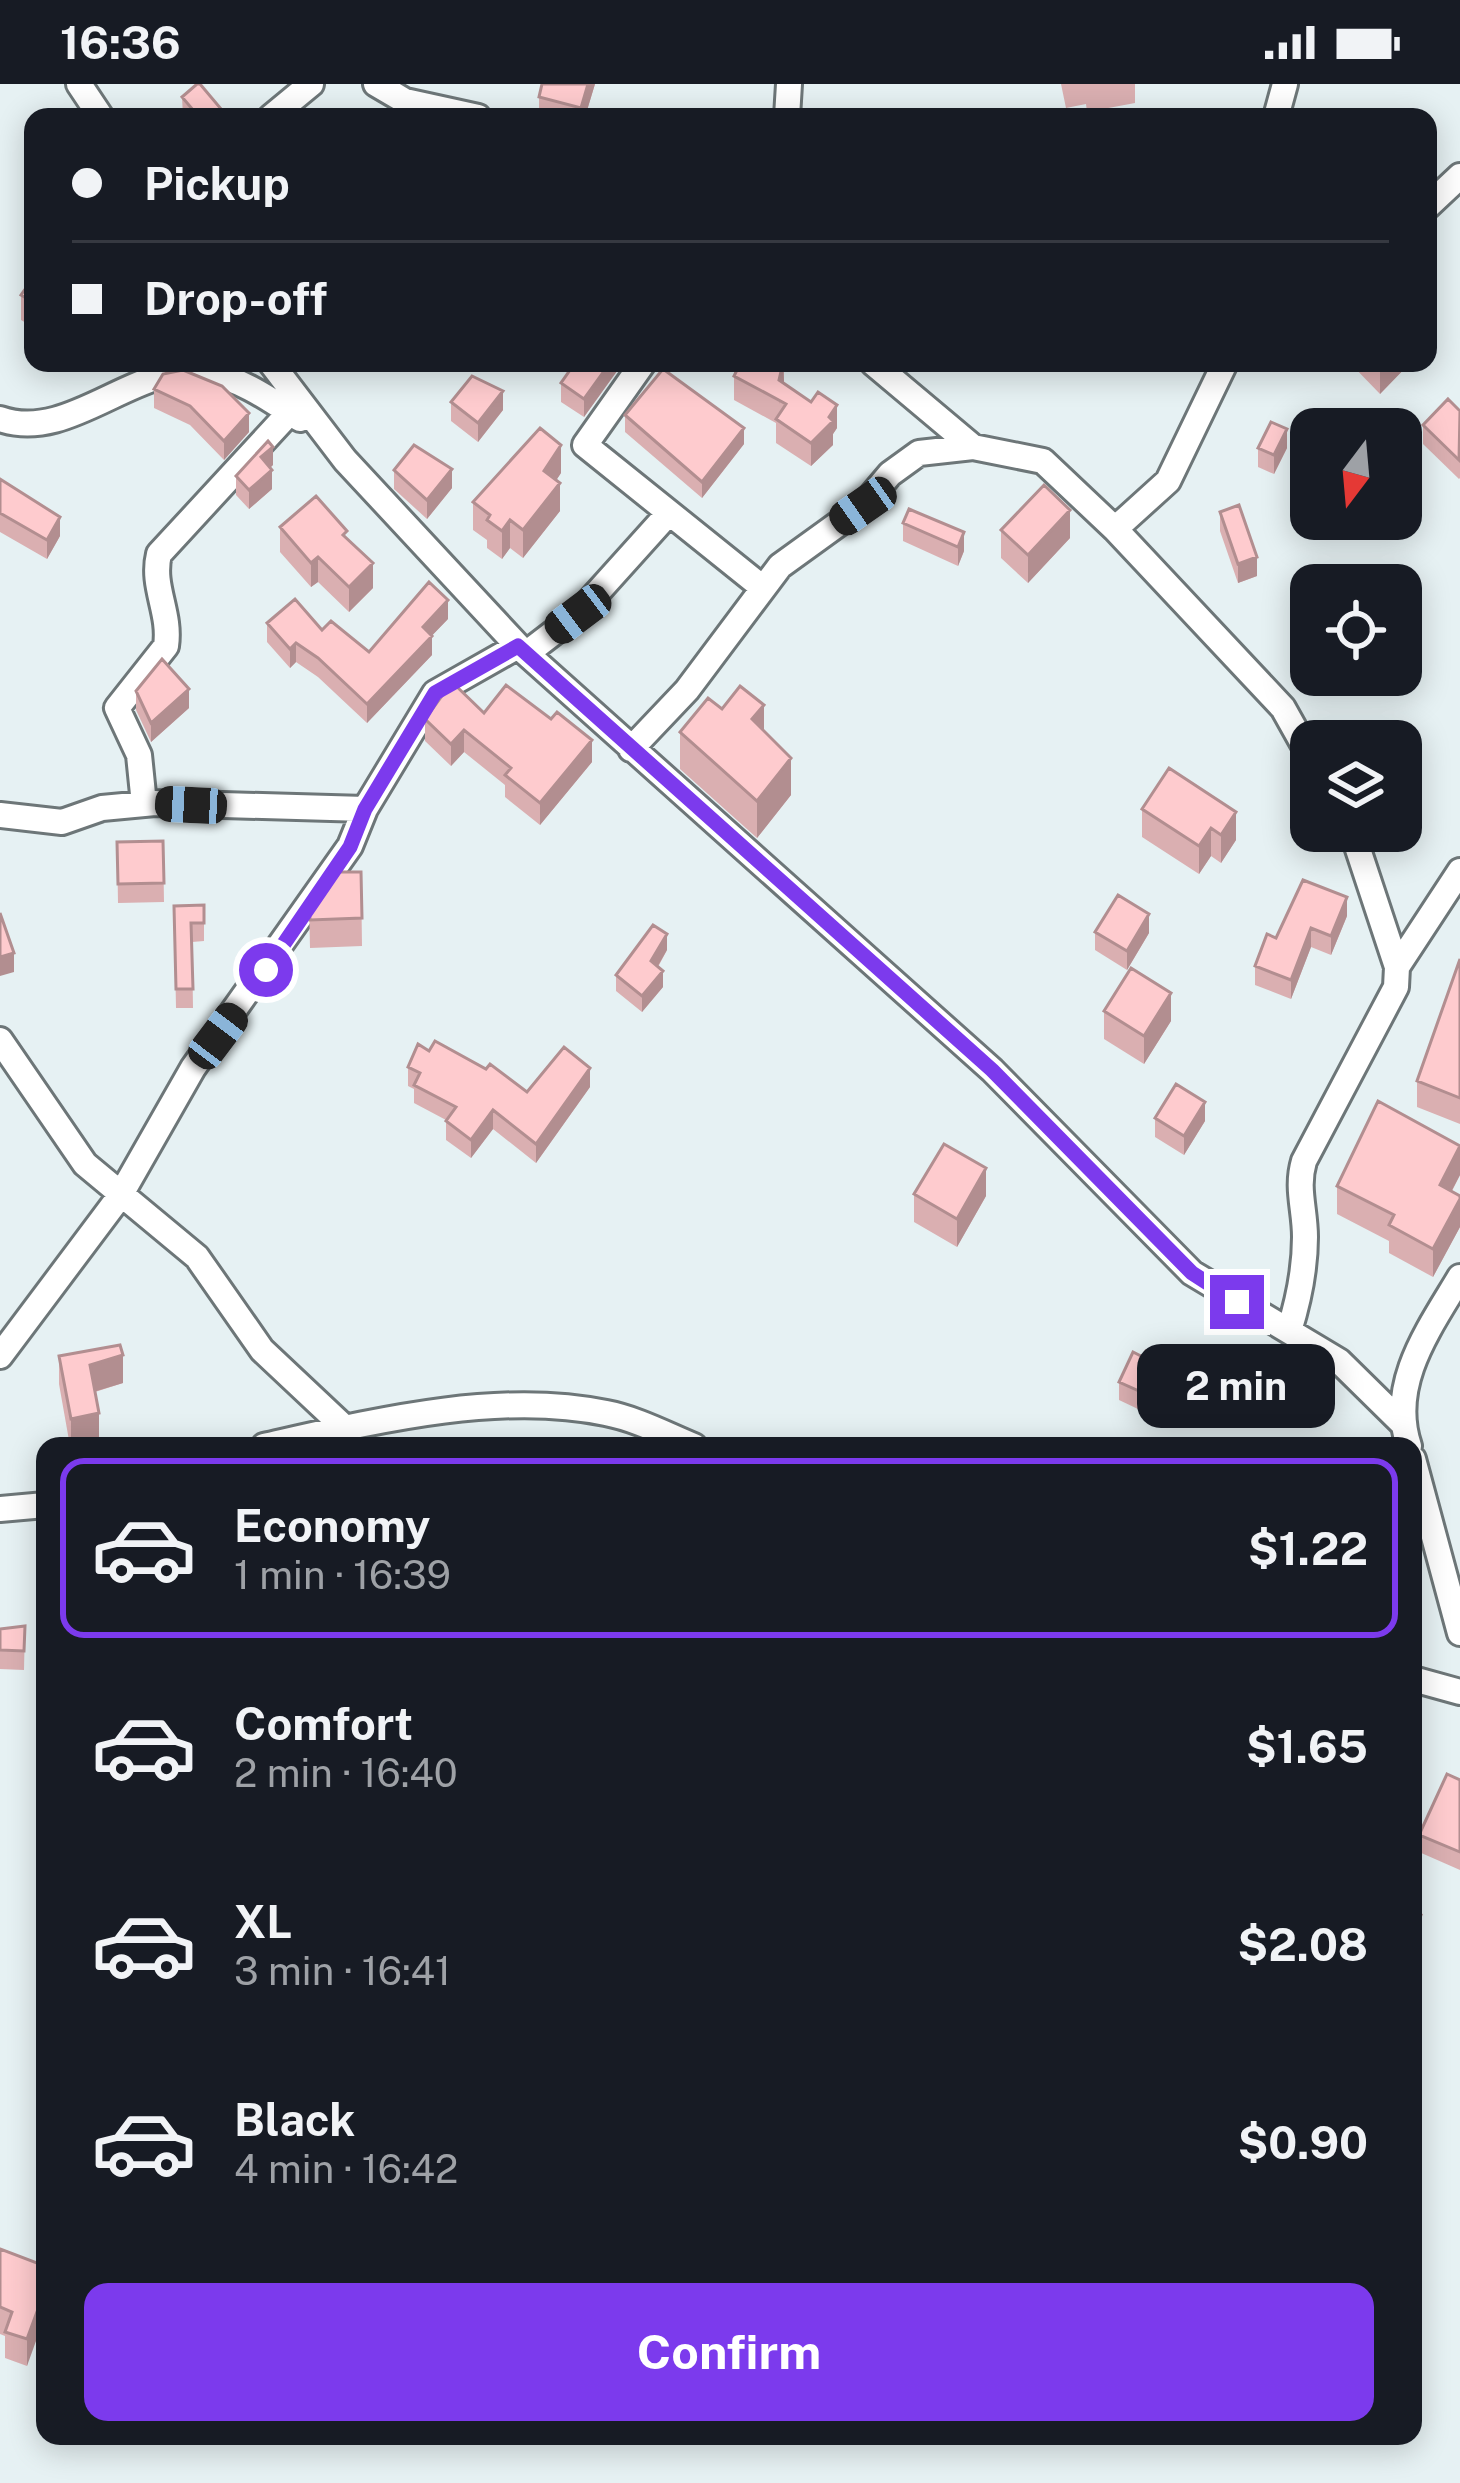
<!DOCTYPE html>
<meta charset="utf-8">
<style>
body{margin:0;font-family:"Public Sans",sans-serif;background:#242831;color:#f1f3f6;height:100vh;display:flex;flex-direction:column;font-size:45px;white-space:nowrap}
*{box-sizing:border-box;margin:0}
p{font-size:39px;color:#9ea1a6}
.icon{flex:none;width:66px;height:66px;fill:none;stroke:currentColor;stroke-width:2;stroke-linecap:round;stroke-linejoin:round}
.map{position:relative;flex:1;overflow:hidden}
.drawer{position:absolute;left:36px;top:1353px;width:1386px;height:1008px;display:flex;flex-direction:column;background:#171b24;border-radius:24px;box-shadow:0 6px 30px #0003}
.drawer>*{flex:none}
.guide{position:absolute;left:24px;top:24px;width:1413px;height:264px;border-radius:24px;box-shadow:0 6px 30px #0003;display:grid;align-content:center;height:264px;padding:0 48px;background:#171b24}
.needle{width:78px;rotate:196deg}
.tools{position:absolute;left:1290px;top:324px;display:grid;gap:24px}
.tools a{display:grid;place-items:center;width:132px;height:132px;border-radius:24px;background:#171b24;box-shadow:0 6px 30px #0003;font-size:60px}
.end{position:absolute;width:54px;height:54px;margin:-27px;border:15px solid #7c3aed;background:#fff;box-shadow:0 0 0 6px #fff}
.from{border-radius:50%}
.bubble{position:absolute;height:84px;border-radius:24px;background:#171b24;box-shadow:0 6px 30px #0003;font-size:39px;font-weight:700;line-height:84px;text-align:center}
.car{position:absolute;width:36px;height:72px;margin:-36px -18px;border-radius:15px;box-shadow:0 0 9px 3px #0007;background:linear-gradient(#222 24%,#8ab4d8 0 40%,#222 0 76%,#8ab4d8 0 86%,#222 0)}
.guide b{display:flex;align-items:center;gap:42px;height:114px;font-size:45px}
.guide b+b{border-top:3px solid #363941}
.guide i{width:30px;height:30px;background:#f1f3f6}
ul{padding:21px 0 0;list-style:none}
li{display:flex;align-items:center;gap:36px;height:180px;margin:0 24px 18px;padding:0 24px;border:6px solid transparent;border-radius:24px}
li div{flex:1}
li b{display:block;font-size:45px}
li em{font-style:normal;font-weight:700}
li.current{border-color:#7c3aed}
li>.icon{width:108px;height:108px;stroke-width:1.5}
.primary-button{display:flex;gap:24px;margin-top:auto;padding:24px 48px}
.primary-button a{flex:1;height:138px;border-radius:24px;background:#7c3aed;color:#fff;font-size:48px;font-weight:700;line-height:138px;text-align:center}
.status{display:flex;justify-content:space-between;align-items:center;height:84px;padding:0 60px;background:#171b24;direction:ltr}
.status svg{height:33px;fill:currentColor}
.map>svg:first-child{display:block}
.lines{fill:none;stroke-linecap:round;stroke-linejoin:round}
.street-casing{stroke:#6d7678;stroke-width:30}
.street{stroke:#fff;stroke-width:24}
.wall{fill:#daafb1}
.shaded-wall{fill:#b28e90}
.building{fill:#fecbce;stroke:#b28e90;stroke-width:3}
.route{stroke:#7c3aed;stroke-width:15}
</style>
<div class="status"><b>16:36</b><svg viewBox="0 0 49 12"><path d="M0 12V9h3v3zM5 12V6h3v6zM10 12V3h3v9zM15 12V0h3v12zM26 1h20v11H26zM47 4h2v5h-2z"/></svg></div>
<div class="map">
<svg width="1460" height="2399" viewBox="0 0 1460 2399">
<rect width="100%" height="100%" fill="#e6f1f3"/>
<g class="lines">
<defs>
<path id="street" d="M79,0l22,33
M376,0l29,17 73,16
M271,33l40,-33
M787,33l2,-33
M1276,33l9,-33
M1428,122l32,-30
M271,279l74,97 173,186 474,424 200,203 147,88 62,61
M643,279l-58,82 178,143
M873,279l100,84
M1225,279l-57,118 -53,48 168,179 28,50
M0,335c71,25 137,-60 208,-46 34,6 64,28 92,46
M527,569l51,-39 90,-100
M631,665l56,-59 93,-124 83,-60 27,-32 29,-21 54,-6 70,14 72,68
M144,720l-5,-49 -22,-47 49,-62c5,-34 -15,-59 -7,-92l131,-142
M0,731l62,7 40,-14 53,-5 210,6
M1397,883l63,-96
M0,956l85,124 112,93 65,93 83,78
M1289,1247c10,-32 16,-61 16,-94 0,-28 -9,-49 -1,-76l92,-174 1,-20 -45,-136
M0,1272l120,-160 73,-128 157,-222 15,-37 70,-116 83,-47
M264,1362c106,-24 234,-56 342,-33 31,6 59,21 88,33
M1409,1362c-21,-62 20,-117 51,-169
M1413,1375l47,174
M0,1425l45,-4
M1413,1595l47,13"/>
</defs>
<!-- street casing -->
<use href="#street" class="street-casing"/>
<!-- street -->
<use href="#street" class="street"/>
</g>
<!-- wall -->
<path class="wall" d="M595,0l-10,33h-46v-20z
M1061,0h74v19l-48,9 -1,-8 -20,4z
M182,13l45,20h-44z
M33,194v49l-12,-7v-25z
M93,279h20l-6,9z
M567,279h50v8l-33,46 -23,-15v-19l11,-17z
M734,279h50v21l53,44 -4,6v11l-22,21 -35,-23v-20l-42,-23z
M1350,279h60l-30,31z
M154,305l95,43 -25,28 -34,-35 -36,-17z
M451,318l52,8 -25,32 -27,-21z
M1460,327v67l-1,1 -36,-35v-19z
M625,331l119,29 -42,54 -77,-66z
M1258,364h29l-13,26 -16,-7z
M273,381l-3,3 2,21 -23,20 -13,-14v-19z
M394,386l58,18 -25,31 -33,-30z
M561,389l-5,7 4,31 -37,47 -13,-10 -8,11 -15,-11v-8l-14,-10v-28z
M0,395l60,57 -13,23 -47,-27z
M1220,428l37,64 -19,7 -18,-52z
M903,439l61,9v19l-6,15 -55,-25z
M280,443l67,12 26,49 -24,24 -31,-30 -7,5 -31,-35z
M1001,446l69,8 -42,45 -27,-25z
M448,535l-16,16v20l-65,68 -49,-46 -22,-15 -6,6 -23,-26v-19l102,29z
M136,607l53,17 -38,34 -15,-32z
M722,625l42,21 27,65 -34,43 -77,-69v-37z
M484,629l108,49 -52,63 -35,-28v-12l-41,-33 -13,14 -26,-25v-22z
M1142,725l94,3v28l-15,23 -10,-7 -12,18 -57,-37z
M163,757l1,61 -46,1 -1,-61z
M361,788l1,74 -52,2 -1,-44z
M204,821v36l-12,1 1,66h-17l-2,-102z
M1347,832l-16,39 -20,-8 -20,52 -36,-14v-19l21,-28z
M1095,848l54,1 -22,37 -32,-20z
M667,866l-9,17 5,20 -21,25 -26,-21v-16z
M1460,875v165l-43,-17v-26z
M1104,927l67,10 -27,43 -40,-25z
M429,967l98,41 63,-5 -54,76 -43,-34 -22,29 -25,-18v-20l-32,-17v-14l-6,-3v-19z
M1155,1034l50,3 -21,34 -29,-18z
M1460,1062v29l-8,16 8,5v31l-27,50 -44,-24v-12l-52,-27v-28z
M914,1110l72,2 -29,51 -43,-25z
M59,1272l64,27 -28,9 4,49 -29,5 -11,-62z
M1143,1273l30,25 -16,36 -38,-18v-18z
M25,1542l-1,44 -24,-1v-40z
M1460,1696v90l-41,-18v-17z
M0,2165l45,17 -18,100 -22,-8v-22l-5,-2z"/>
<!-- shaded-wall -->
<path class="shaded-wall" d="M588,0h7l-10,33h-4v-9z
M610,279h7v8l-33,46v-18z
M783,279l1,18 -5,23v-24z
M1383,279h27l-30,31v-28z
M503,307v19l-25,32v-19z
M837,321v23l-4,6v11l-22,21v-23z
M249,329v19l-25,28v-19z
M744,344v16l-42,54v-16z
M1287,345v19l-13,26v-19z
M561,361v28l-17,26v-28z
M273,363v18l-12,11v-19z
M452,385v19l-25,31v-19z
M272,386v19l-23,20v-19z
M560,399v28l-37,47v-28z
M1070,426v28l-42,45v-28z
M60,433v19l-13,23v-19z
M510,436v28l-8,11v-28z
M964,448v19l-6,15v-19z
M318,473v25l-7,5v-24z
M1257,473v19l-19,7v-19z
M373,479v25l-24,24v-25z
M448,516v19l-25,26v-18z
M432,552v19l-65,68v-19z
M296,559v19l-6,6v-19z
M189,605v19l-38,34v-19z
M764,621v37l-12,-23z
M464,646v22l-13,14v-22z
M592,656v22l-52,63v-22z
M791,674v37l-34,43v-37z
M1236,728v28l-15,23v-28z
M1211,744v28l-12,18v-28z
M1347,813v19l-16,39v-19z
M1149,830v19l-22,37v-19z
M1311,844v19l-20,52v-19z
M667,850v16l-16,28v-17z
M14,869v19l-14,4v-19z
M663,887v16l-21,25v-16z
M1171,909v28l-27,43v-28z
M590,984v19l-54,76v-19z
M1205,1018v19l-21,34v-19z
M493,1026v19l-22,29v-18z
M1460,1063v28l-20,38v-28z
M986,1084v28l-29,51v-28z
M1460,1115v28l-27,50v-28z
M123,1271v28l-33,10v-28z
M1173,1279v19l-16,36v-19z
M99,1329v28l-28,5v-27z
M1421,1831v19l-7,19v-19z
M45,2206v26l-18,50v-27z"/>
<!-- building -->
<path class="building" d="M197,0h3l27,32 -28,1 -17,-20z
M542,0h46l-7,24 -42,-11z
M33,194v24l-12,-7z
M575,279h35l-26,36 -23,-16z
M738,279h45l-4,17 32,22 7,-10 19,13 -8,12 4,4 -22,22 -35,-24 10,-15 -52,-28 6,-12z
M663,285l81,59 -42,54 -77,-67z
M183,286l39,16 27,27 -25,28 -34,-35 -36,-17 9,-15z
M472,292l31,15 -25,32 -27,-21z
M1448,315l12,12 -1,49 -36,-35z
M1271,338l16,7 -13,26 -16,-7z
M540,344l21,17 -17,26 16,12 -37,47 -13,-10 -8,11 -15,-11 3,-5 -17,-13z
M268,357l5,6 -12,10 11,13 -23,20 -13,-14z
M414,361l38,24 -25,31 -33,-30z
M0,395l60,38 -13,23 -47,-27z
M1044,401l26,25 -42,45 -27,-25z
M316,412l31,35 -4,4 30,28 -24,24 -31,-30 -7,6 -31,-36z
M1239,421l18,52 -19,7 -18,-52z
M909,425l55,23 -6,15 -55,-24z
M429,498l19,18 -25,27 9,9 -65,68 -49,-46 -22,-15 -6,6 -23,-26 28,-24 27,31 9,-9 38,31z
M162,575l27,30 -38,34 -15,-32z
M452,598l32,31 22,-28 45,34 6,-7 35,28 -52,63 -35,-28 6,-7 -47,-38 -13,14 -26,-25z
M740,602l24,19 -12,14 39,39 -34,43 -77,-69 28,-34 14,11z
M1169,684l67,44 -15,23 -10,-7 -12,18 -57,-37z
M163,757l1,42 -46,1 -1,-42z
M332,788h29l1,46 -52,2 -1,-16z
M1303,796l44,17 -16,39 -20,-8 -20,52 -36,-14 12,-32 9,4z
M1118,811l31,19 -22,37 -32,-19z
M204,821v18h-13l2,66h-17l-2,-83z
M0,829l14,40 -14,4z
M653,841l14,9 -16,27 12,10 -21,25 -26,-21z
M1460,875v139l-43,-17z
M1131,884l40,25 -27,43 -40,-25z
M435,957l51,28 4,-5 37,28 37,-45 26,21 -54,76 -43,-34 -22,30 -25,-19 10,-14 -42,-22 6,-12 -12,-6 10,-23 11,7z
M1176,1000l29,18 -21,34 -29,-18z
M1378,1017l82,45 -20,39 20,11v3l-27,50 -44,-24 5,-10 -57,-29z
M944,1060l42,24 -29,51 -43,-25z
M120,1261l3,10 -33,10 9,48 -28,6 -12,-63z
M1146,1267l27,12 -16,36 -38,-17 14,-30 10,5z
M25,1542l-1,25 -24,-1v-21z
M1447,1690l13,6v72l-41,-17z
M1413,1829l8,2 -7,19h-1z
M0,2165l45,17v24l-18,49 -22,-7 7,-20 -12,-5z"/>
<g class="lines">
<!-- route -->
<path class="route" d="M266,886l84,-123 15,-38 70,-116 83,-47 474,424 200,203 45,29"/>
</g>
</svg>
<div class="tools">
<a><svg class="needle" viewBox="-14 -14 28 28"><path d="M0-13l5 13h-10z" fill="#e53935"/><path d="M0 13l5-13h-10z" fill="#9ea1a6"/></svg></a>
<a><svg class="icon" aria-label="locate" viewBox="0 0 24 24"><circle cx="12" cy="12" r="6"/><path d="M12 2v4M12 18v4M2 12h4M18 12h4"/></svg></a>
<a><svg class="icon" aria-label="layers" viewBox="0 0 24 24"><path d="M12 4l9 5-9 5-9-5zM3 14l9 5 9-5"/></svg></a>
</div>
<i class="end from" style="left:266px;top:886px"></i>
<i class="end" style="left:1237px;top:1218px"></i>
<div class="bubble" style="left:1137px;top:1260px;width:198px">2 min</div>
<i class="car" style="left:863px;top:422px;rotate:235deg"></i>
<i class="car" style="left:578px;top:530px;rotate:233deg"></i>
<i class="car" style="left:191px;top:721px;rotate:273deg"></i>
<i class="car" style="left:218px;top:952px;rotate:37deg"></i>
<div class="guide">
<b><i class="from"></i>Pickup</b>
<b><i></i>Drop-off</b>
</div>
<section class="drawer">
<ul>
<li class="current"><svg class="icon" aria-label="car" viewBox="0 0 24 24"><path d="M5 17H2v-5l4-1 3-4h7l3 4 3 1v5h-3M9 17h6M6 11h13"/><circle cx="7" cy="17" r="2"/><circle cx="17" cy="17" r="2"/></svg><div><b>Economy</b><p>1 min · 16:39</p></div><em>$1.22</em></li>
<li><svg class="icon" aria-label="car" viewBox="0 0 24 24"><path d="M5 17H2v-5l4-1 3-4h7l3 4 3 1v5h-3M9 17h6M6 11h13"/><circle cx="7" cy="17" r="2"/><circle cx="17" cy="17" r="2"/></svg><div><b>Comfort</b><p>2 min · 16:40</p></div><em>$1.65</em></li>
<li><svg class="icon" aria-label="car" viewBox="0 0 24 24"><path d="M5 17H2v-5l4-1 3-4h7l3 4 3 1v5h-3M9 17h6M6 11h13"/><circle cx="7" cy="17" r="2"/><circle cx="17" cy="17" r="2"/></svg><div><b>XL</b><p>3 min · 16:41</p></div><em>$2.08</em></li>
<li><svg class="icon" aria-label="car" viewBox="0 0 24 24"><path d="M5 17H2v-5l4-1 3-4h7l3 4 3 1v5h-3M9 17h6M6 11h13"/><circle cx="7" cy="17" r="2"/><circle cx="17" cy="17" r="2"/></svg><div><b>Black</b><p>4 min · 16:42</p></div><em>$0.90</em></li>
</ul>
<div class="primary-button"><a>Confirm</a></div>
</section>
</div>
